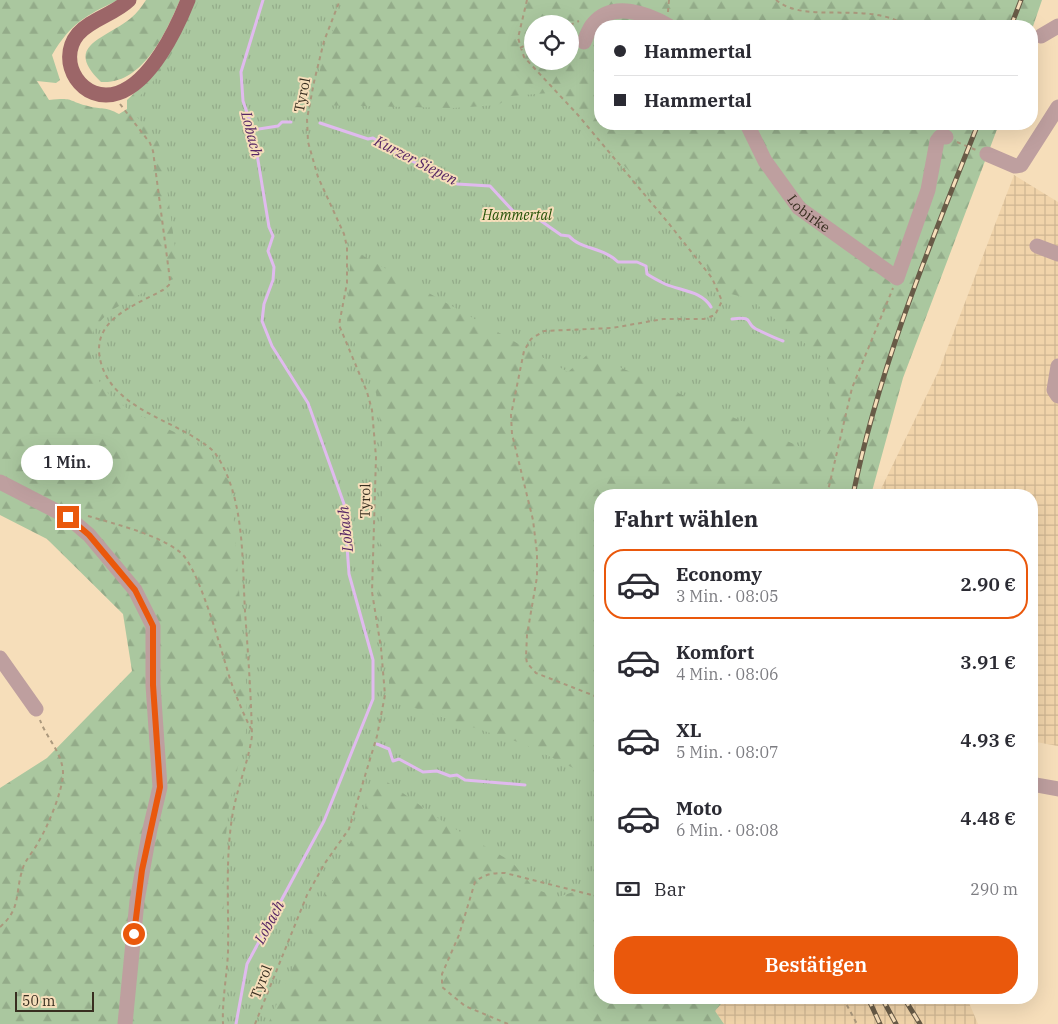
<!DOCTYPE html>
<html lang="de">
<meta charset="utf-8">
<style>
body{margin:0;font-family:"IBM Plex Serif",serif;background:#f2f2f3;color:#2b2b33;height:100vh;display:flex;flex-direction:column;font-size:19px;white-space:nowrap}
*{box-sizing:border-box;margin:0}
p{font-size:16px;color:#7c7c81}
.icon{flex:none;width:28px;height:28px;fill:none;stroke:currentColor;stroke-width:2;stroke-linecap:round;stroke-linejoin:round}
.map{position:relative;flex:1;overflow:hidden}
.panel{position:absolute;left:594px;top:489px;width:444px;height:515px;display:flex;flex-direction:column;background:#fff;border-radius:20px;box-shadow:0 5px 20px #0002}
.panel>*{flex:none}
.guide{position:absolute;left:594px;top:20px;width:444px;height:110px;border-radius:20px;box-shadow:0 5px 20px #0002;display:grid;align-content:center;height:110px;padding:0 20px;background:#fff}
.fabs{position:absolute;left:524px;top:15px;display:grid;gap:10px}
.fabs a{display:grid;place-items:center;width:55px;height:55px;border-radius:50%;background:#fff;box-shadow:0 5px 20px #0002;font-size:25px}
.scale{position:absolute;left:15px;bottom:12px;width:79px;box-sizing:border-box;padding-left:5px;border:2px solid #382e20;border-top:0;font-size:14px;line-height:18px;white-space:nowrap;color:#382e20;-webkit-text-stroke:4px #f6deba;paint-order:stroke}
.end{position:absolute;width:22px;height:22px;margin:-11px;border:6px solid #ea580c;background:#fff;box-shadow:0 0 0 2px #fff}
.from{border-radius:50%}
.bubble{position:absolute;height:35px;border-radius:18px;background:#fff;box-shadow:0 5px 20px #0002;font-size:16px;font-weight:600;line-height:35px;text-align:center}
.guide b{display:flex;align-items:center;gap:18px;height:48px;font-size:19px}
.guide b+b{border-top:1px solid #e1e1e2}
.guide i{width:12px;height:12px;background:#2b2b33}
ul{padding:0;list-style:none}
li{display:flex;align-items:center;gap:15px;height:70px;margin:0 10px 8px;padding:0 10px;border:2px solid transparent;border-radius:20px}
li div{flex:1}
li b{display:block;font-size:19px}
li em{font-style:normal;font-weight:600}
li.selected{border-color:#ea580c}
li>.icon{width:45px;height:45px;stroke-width:1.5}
h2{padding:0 20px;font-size:22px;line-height:60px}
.pay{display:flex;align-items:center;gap:12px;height:55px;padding:0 20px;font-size:19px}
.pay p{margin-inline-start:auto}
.cta{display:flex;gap:10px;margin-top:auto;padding:10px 20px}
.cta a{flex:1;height:58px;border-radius:20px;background:#ea580c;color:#fff;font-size:20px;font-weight:600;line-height:58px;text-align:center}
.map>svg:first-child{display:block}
.industrial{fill:url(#industrial-grid)}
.forest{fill:url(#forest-firs);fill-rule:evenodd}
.park{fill:url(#park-tufts)}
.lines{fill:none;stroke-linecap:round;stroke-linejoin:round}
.stream{stroke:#e0baee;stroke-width:3}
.path{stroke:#ab987d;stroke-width:2;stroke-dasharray:4 4;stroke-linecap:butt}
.minor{stroke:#be9f9f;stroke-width:15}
.major{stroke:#9c6668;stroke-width:15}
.rail-casing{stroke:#685b47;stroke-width:5}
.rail{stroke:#f6deba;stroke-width:3;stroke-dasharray:9;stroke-linecap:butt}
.route{stroke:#ea580c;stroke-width:6}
.labels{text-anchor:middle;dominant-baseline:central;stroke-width:4;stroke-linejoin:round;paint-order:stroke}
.street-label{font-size:14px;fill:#382e20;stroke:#f6deba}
.park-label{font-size:14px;font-style:italic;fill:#245207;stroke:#f6deba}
.water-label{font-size:15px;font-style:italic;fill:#562765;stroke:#f6deba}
</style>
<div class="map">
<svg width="1058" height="1024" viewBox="0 0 1058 1024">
<defs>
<pattern id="industrial-grid" width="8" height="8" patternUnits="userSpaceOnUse" patternTransform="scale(1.25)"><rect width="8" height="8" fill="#f1d4aa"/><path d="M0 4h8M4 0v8" fill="none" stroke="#cfb692"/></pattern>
<pattern id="forest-firs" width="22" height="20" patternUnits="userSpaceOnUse" patternTransform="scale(1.25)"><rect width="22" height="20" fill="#aac79f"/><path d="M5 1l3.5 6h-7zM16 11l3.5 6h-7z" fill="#93ab89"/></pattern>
<pattern id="park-tufts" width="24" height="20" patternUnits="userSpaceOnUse" patternTransform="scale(1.25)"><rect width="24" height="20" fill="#aac79f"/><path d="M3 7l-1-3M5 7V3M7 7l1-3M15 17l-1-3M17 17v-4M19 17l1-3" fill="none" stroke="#93ab89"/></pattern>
</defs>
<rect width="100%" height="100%" fill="#f6deba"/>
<!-- industrial -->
<path class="industrial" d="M1014,175l44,27v544l-22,-4 -5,29v-276h-153l61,-125z
M726,998h241l11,26h-254l-9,-13z"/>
<!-- forest -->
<path class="forest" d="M0,0h118c-33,16 -47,23 -66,55l8,25 -4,3 -19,-2 12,19c26,-3 18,1 39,6 14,4 17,0 31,8l8,-5v-9c36,-32 46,-58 67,-100h848l-11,32v-6h-431v98h399l-96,254 -32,117h-271v503h126l-11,13 9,13h-724v-236l47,-30 85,-87 -9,-57 -76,-75 -47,-24zM532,24h38v37h-38z
M146,0h34c-14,32 -37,85 -79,82 -39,-37 5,-43 30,-64 6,-5 11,-12 15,-18z"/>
<!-- park -->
<path class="park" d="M199,0h145c-12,33 -28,69 -29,105l138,3 45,-3 13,-9 38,-3 19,15 52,53 66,73 22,34 8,22 34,9 78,63 2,50 -6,35 -19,2 -206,-91 -12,-3 -19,17 -217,-123 -4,76 29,68 7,49v65l-6,73 12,88v25l4,8 131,43 76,37v107l-8,-2 -34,11 -23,-8 -23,-27 -67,-39 -69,-49 -20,62 -14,17 1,12 -14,21 -61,138h-52l7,-63 1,-106 5,-50 17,-73 1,-37 -16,-211 -22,-31 -20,-14 -57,-27 -21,-15 -15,-20 -6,-25 4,-24 16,-17 45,-25 24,-9 -17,-125 -4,-10 -26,-31c8,-19 14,-20 25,-35 17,-24 31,-49 42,-76z"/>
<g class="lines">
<!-- stream -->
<path class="stream" d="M320,123l48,16 5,-1 30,19 35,16 10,7 9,4 33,2 23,25 21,5 27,19 8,1c11,13 36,12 49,26h19l9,4 1,8c6,4 12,7 18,10 16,7 37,7 46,23
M253,130l25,-4 4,-4h9
M732,319c24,-3 12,4 24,10 8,4 18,9 27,12
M377,744l12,5 4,12 6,-2 24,13 14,-1 13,5 7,-1 8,5 60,5
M236,1024l11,-60 77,-143 49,-122v-39l-24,-86 -5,-70 -36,-101 -36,-57 -10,-25 2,-17 9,-24 1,-13 -6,-16 5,-15 -4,-9 -16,-97 -10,-29 -2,-29 22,-72"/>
<!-- path -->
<path class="path" d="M527,0l-9,38 6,19 54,58 92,110 42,53 10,23 -7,14 -11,4h-41l-51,9 -68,3 -13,8 -7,12 -13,64 1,19 21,86 4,33v24l-10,58 -1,22 1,6 9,10 64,25
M776,0c30,25 92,0 131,26
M668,12l1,-12
M570,25l9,-4
M520,48l12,-6
M120,104l30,39 3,8 17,129 -1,5 -6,5c-29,16 -71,29 -63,69 10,46 63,58 97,80 7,5 15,9 20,17 28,43 25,105 28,155 3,42 6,83 7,125 -4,28 -16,54 -20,82 -7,45 -3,89 -4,134 -1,24 -6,47 -5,72
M957,142l19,8
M827,495l25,-107 41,-100
M88,516c27,8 69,18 92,36 19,15 42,101 50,127 6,17 13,34 21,50
M0,927c21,-18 15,-33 22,-56 2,-10 12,-20 17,-30 9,-15 24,-51 24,-68 0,-19 -17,-36 -23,-53
M843,998l14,26
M255,1024l52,-129 18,-32 24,-34 28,-93 8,-41 -4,-47 -9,-56 4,-135 -4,-47 -5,-18 -28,-67 8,-42v-36l-3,-13 -26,-57 -10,-35 -1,-23 7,-37 10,-41 16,-41
M508,1024l-43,-18 -23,-19v-13l17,-39 16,-53c9,-8 18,-9 30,-9l95,24"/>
<!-- minor -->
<g class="minor">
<path d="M1041,36l17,-10"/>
<path d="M584,42c3,-6 5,-14 9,-18 20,-24 55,-10 76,2"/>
<path id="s1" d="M747,124l18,37 34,47 98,70 31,-88 9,-49 3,-4h6"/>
<path d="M987,154l28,12 6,-1 37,-58"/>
<path d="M1037,246l21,8"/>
<path d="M1058,366l-4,24 4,6"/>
<path d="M0,482l68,35 21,18 46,55 18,36v59l7,102 -10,42 -13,72 -12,123"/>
<path d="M0,658l36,51"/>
<path d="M1031,784l27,5"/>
</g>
<!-- major -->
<path class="major" d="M129,0c-14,14 -38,19 -51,34 -23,28 5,71 40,59 33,-11 58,-63 70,-93"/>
<defs>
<path id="rail" d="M1011,26l10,-26
M853,495c26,-128 77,-250 125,-371
M868,998l12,26
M882,998l14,26
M904,998l16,26"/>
</defs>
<!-- rail casing -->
<use href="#rail" class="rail-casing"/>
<!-- rail -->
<use href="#rail" class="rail"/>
</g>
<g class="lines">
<!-- route -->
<path class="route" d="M68,517l21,18 46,55 18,36v59l7,102 -18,83 -8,64"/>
</g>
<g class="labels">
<!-- street labels -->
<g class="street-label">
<text transform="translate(302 95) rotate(-79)">Tyrol</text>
<text stroke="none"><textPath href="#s1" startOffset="110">Lobirke</textPath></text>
<text transform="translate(365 501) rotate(-89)">Tyrol</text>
<text transform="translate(261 982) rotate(-68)">Tyrol</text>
</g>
<!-- park labels -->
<g class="park-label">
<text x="517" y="215">Hammertal</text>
</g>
<!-- water labels -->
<g class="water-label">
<text transform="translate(252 134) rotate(76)">Lobach</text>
<text transform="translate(416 160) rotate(27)">Kurzer Siepen</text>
<text transform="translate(345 529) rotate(-96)">Lobach</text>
<text transform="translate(269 922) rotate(-62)">Lobach</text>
</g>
</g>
</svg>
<div class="fabs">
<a><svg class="icon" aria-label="locate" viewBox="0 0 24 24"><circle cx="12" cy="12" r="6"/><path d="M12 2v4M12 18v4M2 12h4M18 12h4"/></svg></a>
</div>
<div class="scale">50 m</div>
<i class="end from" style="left:134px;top:934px"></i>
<i class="end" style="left:68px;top:517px"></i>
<div class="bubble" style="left:21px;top:445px;width:92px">1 Min.</div>
<div class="guide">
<b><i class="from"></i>Hammertal</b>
<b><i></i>Hammertal</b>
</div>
<section class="panel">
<h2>Fahrt wählen</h2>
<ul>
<li class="selected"><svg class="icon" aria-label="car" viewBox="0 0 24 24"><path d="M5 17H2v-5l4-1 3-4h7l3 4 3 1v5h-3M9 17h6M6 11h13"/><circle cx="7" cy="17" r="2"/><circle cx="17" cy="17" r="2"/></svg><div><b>Economy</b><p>3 Min. · 08:05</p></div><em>2.90 €</em></li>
<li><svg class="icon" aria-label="car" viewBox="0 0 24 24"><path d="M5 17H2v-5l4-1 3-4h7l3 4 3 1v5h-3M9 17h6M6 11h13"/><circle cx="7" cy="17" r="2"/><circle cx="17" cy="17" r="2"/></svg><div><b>Komfort</b><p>4 Min. · 08:06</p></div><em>3.91 €</em></li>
<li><svg class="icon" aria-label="car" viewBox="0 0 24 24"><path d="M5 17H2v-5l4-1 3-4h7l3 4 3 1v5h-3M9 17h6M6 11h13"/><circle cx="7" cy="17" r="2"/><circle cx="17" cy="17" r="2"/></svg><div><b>XL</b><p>5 Min. · 08:07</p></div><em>4.93 €</em></li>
<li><svg class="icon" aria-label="car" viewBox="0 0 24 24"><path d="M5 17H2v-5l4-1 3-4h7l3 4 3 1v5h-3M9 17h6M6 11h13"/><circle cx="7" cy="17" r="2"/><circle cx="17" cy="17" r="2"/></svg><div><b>Moto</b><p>6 Min. · 08:08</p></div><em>4.48 €</em></li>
</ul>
<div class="pay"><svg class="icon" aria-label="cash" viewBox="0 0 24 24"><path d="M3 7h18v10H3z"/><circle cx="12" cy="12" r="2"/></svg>Bar<p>290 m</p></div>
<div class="cta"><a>Bestätigen</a></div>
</section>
</div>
